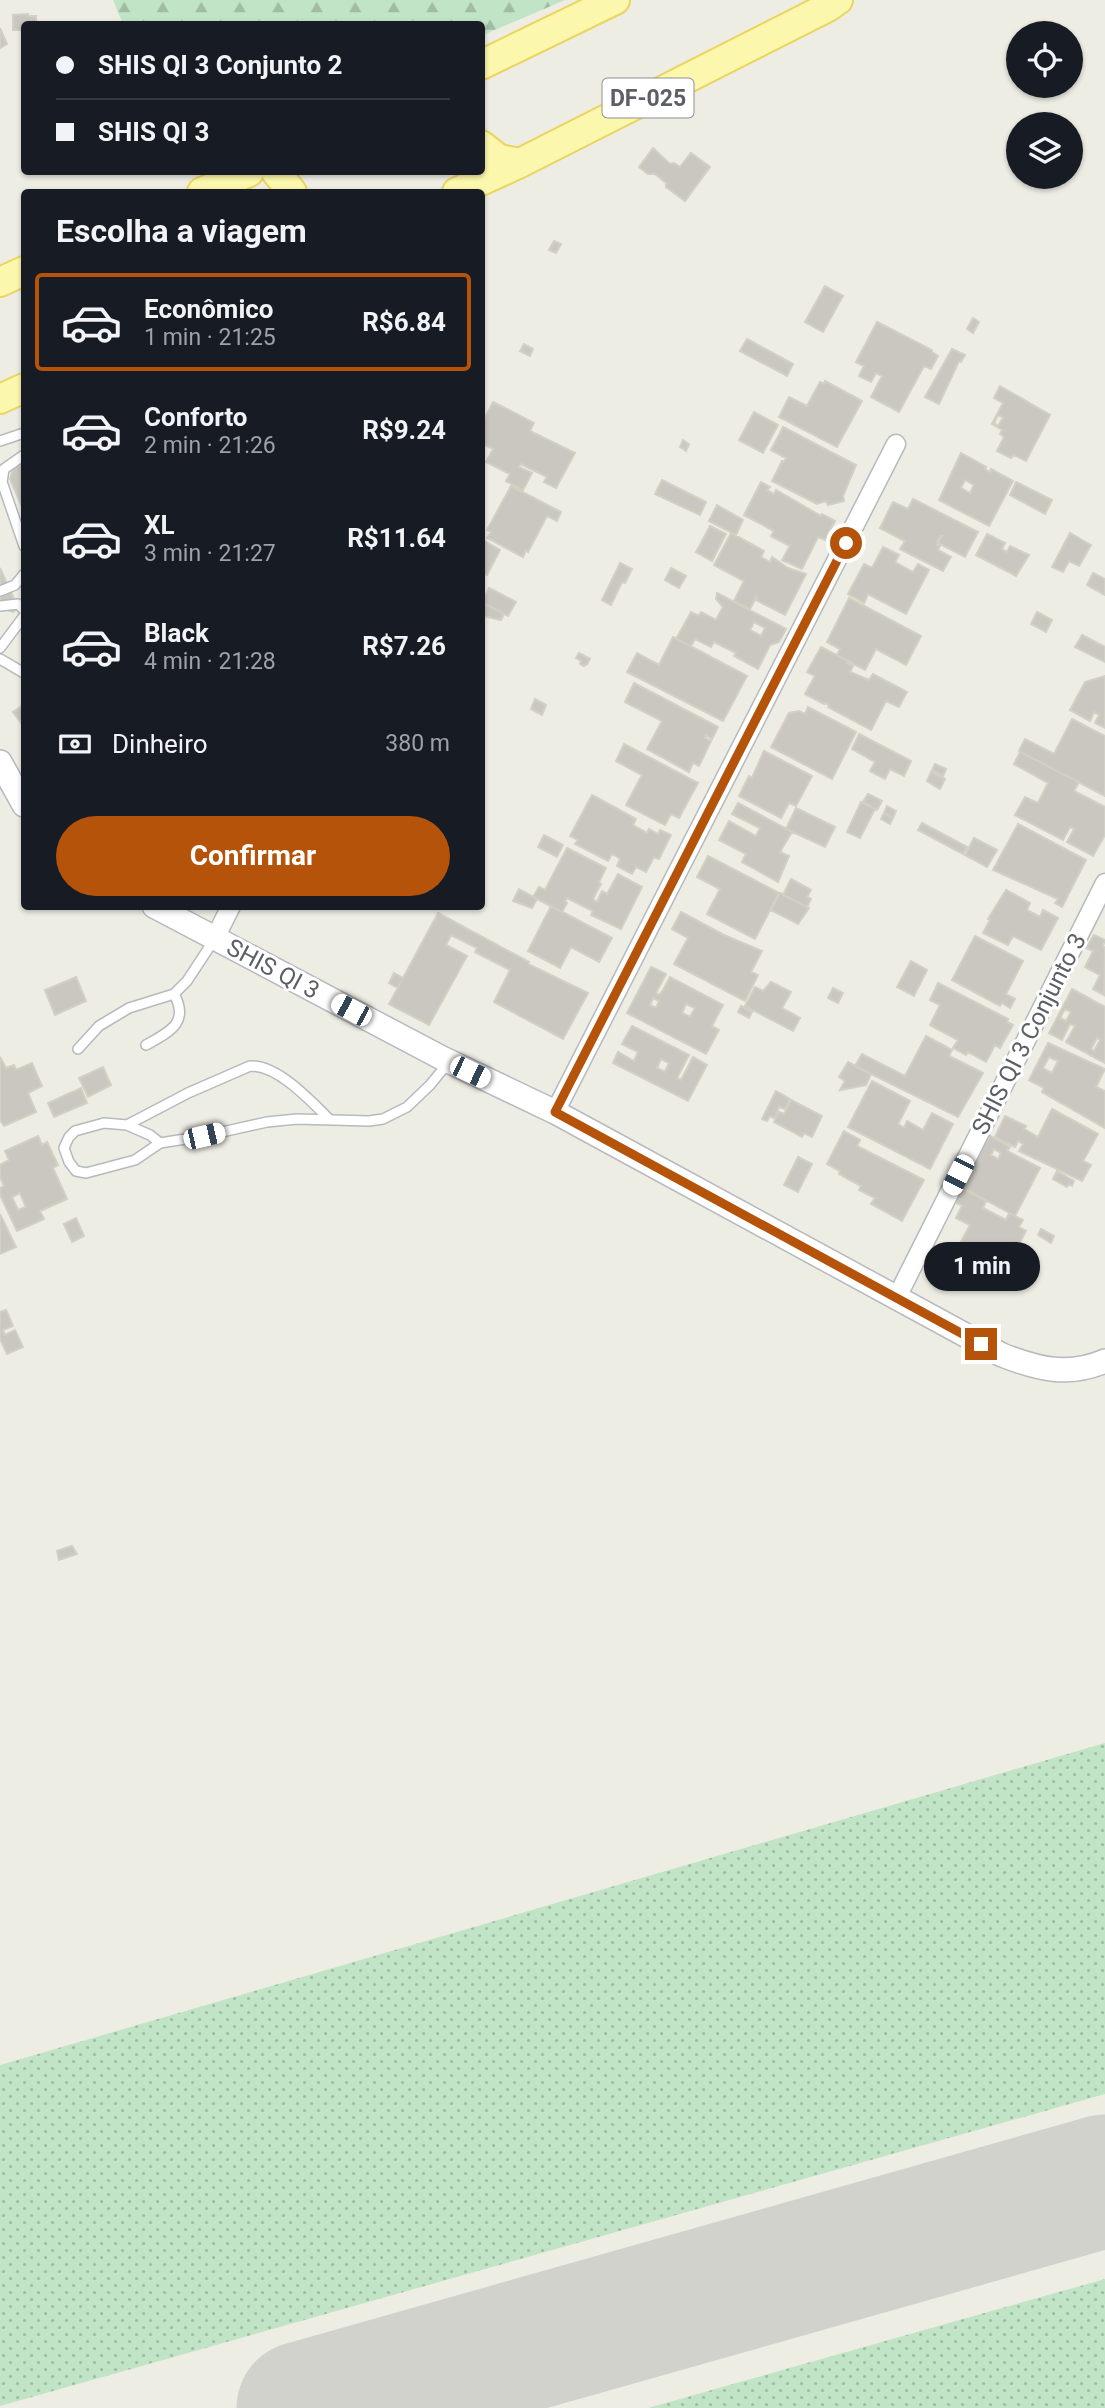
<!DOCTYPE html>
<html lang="pt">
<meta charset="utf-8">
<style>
body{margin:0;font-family:Roboto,sans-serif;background:#20242c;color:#f1f3f6;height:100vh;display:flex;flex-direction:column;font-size:26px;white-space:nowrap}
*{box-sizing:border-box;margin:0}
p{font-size:23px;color:#9ea1a6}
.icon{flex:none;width:38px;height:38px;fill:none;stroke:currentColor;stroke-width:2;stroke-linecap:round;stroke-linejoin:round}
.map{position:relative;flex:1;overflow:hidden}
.side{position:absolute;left:21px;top:189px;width:464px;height:721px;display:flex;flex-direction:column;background:#171b24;border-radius:7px;box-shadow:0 2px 5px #0004}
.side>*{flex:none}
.banner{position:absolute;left:21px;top:21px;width:464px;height:154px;border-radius:7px;box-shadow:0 2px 5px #0004;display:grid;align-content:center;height:154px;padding:0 35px;background:#171b24}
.fabs{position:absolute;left:1006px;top:21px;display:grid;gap:14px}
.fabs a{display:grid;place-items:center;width:77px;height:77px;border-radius:50%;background:#171b24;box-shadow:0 2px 5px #0004;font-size:35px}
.end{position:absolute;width:32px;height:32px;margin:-16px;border:9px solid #b45309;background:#fff;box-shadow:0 0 0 4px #fff}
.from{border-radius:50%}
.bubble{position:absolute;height:49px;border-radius:24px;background:#171b24;box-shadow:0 2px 5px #0004;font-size:23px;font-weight:700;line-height:49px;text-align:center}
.car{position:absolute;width:21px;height:42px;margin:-21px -10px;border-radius:9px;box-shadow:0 0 5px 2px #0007;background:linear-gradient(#fff 24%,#345 0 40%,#fff 0 76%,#345 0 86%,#fff 0)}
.banner b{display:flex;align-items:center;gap:24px;height:66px;font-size:26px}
.banner b+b{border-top:2px solid #363941}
.banner i{width:18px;height:18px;background:#f1f3f6}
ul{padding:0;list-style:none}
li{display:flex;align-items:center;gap:21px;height:98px;margin:0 14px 10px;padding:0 21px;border:4px solid transparent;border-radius:7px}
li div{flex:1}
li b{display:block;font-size:26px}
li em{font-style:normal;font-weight:700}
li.selected{border-color:#b45309}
li>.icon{width:63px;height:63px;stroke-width:1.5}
h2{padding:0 35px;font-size:32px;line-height:84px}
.pay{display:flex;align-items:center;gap:18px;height:77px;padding:0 35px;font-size:26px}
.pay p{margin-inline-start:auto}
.action{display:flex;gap:14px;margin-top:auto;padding:14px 35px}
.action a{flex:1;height:80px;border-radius:42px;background:#b45309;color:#fff;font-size:28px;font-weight:700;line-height:80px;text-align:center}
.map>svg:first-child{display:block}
.grass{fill:url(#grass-dots)}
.forest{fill:url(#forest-firs)}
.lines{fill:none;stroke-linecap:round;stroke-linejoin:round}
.runway{stroke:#d2d2cd;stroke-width:133}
.building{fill:#cac7c1;stroke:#d2cfc3;stroke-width:2;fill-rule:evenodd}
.service-casing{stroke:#b6b9be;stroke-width:12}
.minor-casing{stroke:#b6b9be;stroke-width:21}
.tertiary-casing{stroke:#b6b9be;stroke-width:26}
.primary-casing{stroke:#ebd460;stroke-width:32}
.service{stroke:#fff;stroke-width:9}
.minor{stroke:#fff;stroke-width:18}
.tertiary{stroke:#fff;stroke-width:23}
.primary{stroke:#fbf7ac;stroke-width:28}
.route{stroke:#b45309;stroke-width:9}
.labels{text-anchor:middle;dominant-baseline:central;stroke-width:6;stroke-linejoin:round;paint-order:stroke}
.shield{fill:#fff;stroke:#8d8f92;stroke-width:2}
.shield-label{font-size:23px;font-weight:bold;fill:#5c5f64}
.street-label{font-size:24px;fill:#5c5f64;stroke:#fff}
</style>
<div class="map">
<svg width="1105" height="2408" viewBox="0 0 1105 2408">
<defs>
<pattern id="grass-dots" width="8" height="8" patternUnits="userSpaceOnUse" patternTransform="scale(1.75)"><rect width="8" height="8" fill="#c2e4c6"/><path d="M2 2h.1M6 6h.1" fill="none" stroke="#a1bca4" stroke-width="1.8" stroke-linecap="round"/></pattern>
<pattern id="forest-firs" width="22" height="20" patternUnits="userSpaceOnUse" patternTransform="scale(1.75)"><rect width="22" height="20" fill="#c2e4c6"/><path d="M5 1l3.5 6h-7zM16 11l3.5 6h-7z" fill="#a1bca4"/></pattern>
</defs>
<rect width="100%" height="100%" fill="#eeede4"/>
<!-- grass -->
<path class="grass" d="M1105,1743v351l-1105,312v-341z
M1105,2279v129h-457z"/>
<!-- forest -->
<path class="forest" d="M113,0h452l-84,36v-12h-358z"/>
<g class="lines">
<!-- runway -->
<path class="runway" d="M303,2408l802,-227"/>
</g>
<!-- building -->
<path class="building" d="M28,14v2h8v8h-12v6h-11v-15z
M0,28l7,16 -7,4z
M653,148l17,16 4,-1 6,4 11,-14 19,14 -25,34 -19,-14v-4l-11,-9h-7l-9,-7z
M554,241l7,3 -5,9 -7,-3z
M825,286l18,10 -20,36 -18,-10z
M973,318l6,4 -6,11 -6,-4z
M877,322l55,28v2l6,4 -7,13 -7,-3 -25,46 -28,-15 11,-21 -6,-3 -5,9 -12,-6 5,-10 -8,-4z
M747,339l46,25 -6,12 -47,-25z
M524,344l9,5 -3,7 -10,-5z
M952,349l13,6 -4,7 -2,-1 -20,43 -14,-7z
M825,381l37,20 -25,46 -58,-30 10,-20 18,9 13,-24 4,2z
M1000,386l50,29 -24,46 -12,-6 -3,3 -14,-7 7,-14 -4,-3 2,-4 -10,-6 11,-21 -9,-5zM998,415l5,3 -5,8 -4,-3z
M493,402l41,21 -4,8 45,22 -19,35 -12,-6 3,-5 -26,-13 -2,3 13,6 -9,17 -17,-9 4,-7 -24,-12 7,-13 -12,-6v-17z
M754,412l24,13 -15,28 -24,-13z
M783,427l73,38 -13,31 1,5 -16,4 -2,-4 -9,3 -45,-23 10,-20 2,1 2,-4 -15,-8z
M683,440l6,4 -3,7 -6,-4z
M961,453l25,14 -1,2 5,3 1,-3 22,12 -24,45 -50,-26zM965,480l9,5 -4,8 -9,-5z
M24,463v49l-14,-33 3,-10z
M662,480l44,22 -6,13 -45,-21z
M761,482l9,5 -3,3 7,4 2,-4 45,26 1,-2 13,7 -10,19 -7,-3 -16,32 -20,-9 8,-14 -19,-10 3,-5 -30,-16z
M1016,482l36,18 -7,14 -35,-19z
M511,486l50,26 -4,9 -10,-5 -19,36 -2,-2 -3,7 -36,-19 4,-6 -4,-2z
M913,499l65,33 -13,25 -27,-14 4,-7h-2l-4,8 4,2 -2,4 13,7 -8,14 -43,-22 5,-8 -25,-13 13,-26 15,7z
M717,505l26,15 -7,15 -27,-14z
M710,526l16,8 -14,27 -16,-9z
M731,533l33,18 -3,6 9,5 2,-5 16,11 18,6 -21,41 -29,-15 1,-4 -7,13 -16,-8 10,-20 -30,-16z
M1070,533l21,12 -12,21 -10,-5 -6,11 -11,-5z
M987,534l18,9 -3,6 5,3 3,-6 19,9 -13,21 -40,-21z
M481,539l19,11 -13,25 -6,-3z
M883,547l16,8 -4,7 18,10 5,-8 11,6 -23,44 -38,-20 -4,9 -16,-9 16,-30 8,4z
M620,563l12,6 -7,14 -3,-1 -11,23 -9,-5z
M0,568l18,40 -5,4 -13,-5z
M671,568l15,8 -7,12 -14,-8z
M1093,573l12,6v16l-18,-10z
M489,588l27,14 -8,14 -26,-14z
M717,593l69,36 -7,13 -9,3 -12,24 -24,-13 2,-3 -22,-11 -3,5 -16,-8 -4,7 -15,-7 15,-27 8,4 2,-4 15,8 7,-13 -7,-8zM754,622l11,6 -4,8 -11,-6z
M849,598l72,38 -15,29 -30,-16 -11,21 -28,-15 3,-6 -13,-7z
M481,602l23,12 -3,6 -17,-4 -3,11z
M1037,612l15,8 -6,12 -15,-8z
M1082,635l23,12v15l-30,-15z
M673,637l74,39 -24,45 -96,-49 10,-19 22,12z
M821,647l27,14 -1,2 6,3 -3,6 19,8 4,-6 34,18 -8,15 -13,-6 -15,29 -43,-23 1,-2 -4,-2 -1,1 -19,-10 10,-18 -8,-4z
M579,653l11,6 -3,5 -3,2 -4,-2 1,-3 -5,-3z
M1105,676v52l-10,-5 4,-8 -5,-3 -4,9 -20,-11 15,-28z
M634,683l84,44 -6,12 -6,-4 -1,3 6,3 -12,25 -6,-3 -4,9 -42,-23 15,-28 -37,-19z
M535,699l11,6 -4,10 -11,-6z
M23,705l1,17 -2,2 -9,-12z
M808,707l48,25 -24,47 -61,-32 18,-34 10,-2 6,3z
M1072,719l33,17v60l-86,-45 6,-12 29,15z
M859,734l52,27 -7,15 -14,-7 -5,10 -15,-8 5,-9 -23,-13z
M624,744l74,39 -19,35 -8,-4 -6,11 -39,-20 16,-30 -26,-14z
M764,751l48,25 -16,30 -7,-3 -8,15 -42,-22 10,-20 3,2z
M1020,752l59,30 -5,9 31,16v28l-12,21 -26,-14 7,-13 -4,-2 -7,13 -48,-25 10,-18 13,6 10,-20 -34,-19z
M935,764l11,5 -3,7 -11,-6z
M931,772l14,7 -5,10 -13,-8z
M868,794l14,7 -5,9 -14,-8z
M592,795l44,24 -3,6 14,8 2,-4 9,5 2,-4 11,5 -12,24 -5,-2 -8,15 -10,-5 -4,7 -15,-8 3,-7 -4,-3 -4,-2 -4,7 -33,-17 3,-4 -8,-4z
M861,802l14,7 -15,29 -13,-6z
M738,803l54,29 -12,20 9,4 -11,26 -36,-20 4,-8 -27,-14 10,-19 27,15 4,-8 -28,-14z
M887,806l9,5 -3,7 -9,-5z
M796,808l39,19 -10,20 -39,-18z
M884,813l9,5 -3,6 -9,-5z
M922,823l45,24 -4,7 -45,-24z
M1018,824l68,36 -24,47 -7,-4 3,-4 -65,-29z
M544,835l19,10 -6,12 -19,-10z
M974,838l23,12 -10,17 -22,-12z
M567,848l39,20 -7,14 2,2 -8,15 4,3 5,-11 5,3 11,-20 24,13 -21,42 -30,-14 2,-4 -26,-13 -2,3 2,2 -5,9 -29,-15 6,-10 6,3z
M708,856l71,37 -24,46 -48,-25 13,-25 -23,-12z
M791,879l20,11 -4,7 4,2 -4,8 -24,-12z
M519,889l18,10 -5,9 -19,-7z
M1006,890l24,13 -3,7 13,7 3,-7 15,8 -17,32 -28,-14 -5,9 -25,-12 7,-13 -2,-1z
M780,893l29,15 -11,16 -27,-14z
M551,906l61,32 -13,24 -28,-15 -11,21 -32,-17z
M681,912l43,23 38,16 -11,21 7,3 -13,26 -71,-37 14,-26 -16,-9z
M438,913l91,49 -1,2 60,29 -25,46 -69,-37 16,-32 -35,-18 2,-4 -26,-13 -5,10 21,11 -38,69 -40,-21z
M1094,935l11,5 -2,6 2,2 -1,47 -11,-6 7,-14 -15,-8 8,-16 -7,-3z
M975,936l48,25 -17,33 9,5 -5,9 -8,-5 -2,3 -48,-26z
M911,961l16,9 -13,26 -17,-9z
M651,967l15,7 -10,19 3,2 4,-5 7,-13 53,28 -11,21 7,4 -13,24 -79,-41zM653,998l6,3 -3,7 -6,-3zM686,1004l9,4 -5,9 -8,-4z
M394,973l9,5 -5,10 -9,-5z
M76,977l10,24 -31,14 -10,-25z
M771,982l20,10 -9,16 18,10 -7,13 -48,-25 10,-19 8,4z
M938,983l70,36 -1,3 6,3 -13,23 -5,-3 -9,17 -18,-10 -2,3 -13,-7 5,-8 -28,-15 10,-20 -10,-5z
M833,988l10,5 -5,10 -10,-5z
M1072,989l33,18v56l-39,-21 9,-16 -5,-2 -8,16 -13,-7zM1065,1009l6,3 -5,9 -6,-3zM1097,1038l3,2 -6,11 -3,-2z
M741,1006l11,6 -3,6 -11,-6z
M632,1026l57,29 -12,23 4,2 12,-23 14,8 -19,36 -75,-38 5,-11 16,9 4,-9 -16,-8zM661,1059l8,4 -4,9 -8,-4z
M926,1036l26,14 -3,6 34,17 -25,44 -103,-51 7,-12 43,22z
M1048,1043l57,26 -9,18 9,4v37l-63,-36 2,-4 -15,-8zM1049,1057l9,4 -6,12 -9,-5z
M0,1057l6,11 8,-3 2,5 16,-7 10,23 -14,7 8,19 -32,14 -4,-6z
M848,1062l23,12 -5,11 -26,5 5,-9 -6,-4z
M103,1067l8,18 -23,12 -9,-19z
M872,1081l38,20 -12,23 6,4 3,-7 16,9 9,-17 21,11 -23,45 -82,-42z
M81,1088l6,15 -33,14 -6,-14z
M776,1091l14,8 -5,10 -6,-2 -5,11 -4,-2 -3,5 -5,-2z
M791,1100l31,16 -10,21 -8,-4 -2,4 -28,-15 5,-10 5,2z
M1052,1109l46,25 -15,27 8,4 -9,16 -63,-30 4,-7 -5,-3 -3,6 -20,-10 10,-21 21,10 -2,3 14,8z
M844,1131l16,9 -3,6 67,34 -22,41 -31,-17 4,-6 -16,-8 2,-4 -22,-12 1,-3 -13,-7z
M38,1136l4,9 5,-3 11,23 -5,3 14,31 -27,12 4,8 -27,12 -17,-36v-7l4,-2 -4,-9v-12l9,-5 -4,-9zM20,1193l6,14 -8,3 -6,-13z
M990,1136l20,11 -3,4 33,17 -25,48 -52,-28 11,-20 -3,-2zM994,1149l7,4 -3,6 -7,-4z
M798,1157l14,7 -14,28 -14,-7z
M1057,1171l17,10 -2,5 -3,-2 -2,3 -14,-8z
M960,1187l26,14 -3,7 23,12 3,-7 14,7 -4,7 7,4 -21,39 -46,-25 11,-20 -14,-7 6,-12 -9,-5z
M0,1214l16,33 -16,7z
M76,1218l8,18 -12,6 -8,-18z
M1041,1229l13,7 -3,7 -13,-8z
M6,1310l7,16 -10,4 2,5 10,-5 8,17 -16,7 -7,-15v-27z
M72,1546l5,8 -18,6 -2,-9z"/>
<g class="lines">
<defs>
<path id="service" d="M0,441l24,-8
M24,455l-20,14 -2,13 22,64
M0,591l15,-6 9,-11
M0,606l18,-2 6,6
M0,648l24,-32
M0,659l24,14
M146,1045c23,-13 44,-22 28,-51
M78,1049l21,-23 30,-18 45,-14 13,-13 27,-41
M127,1125l61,-32 62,-27c28,-1 61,35 80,54
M160,1143l-10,-8 -23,-10 -23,-2 -29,8 -6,6 -5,11 5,14 7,9 10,2 49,-13 25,-17 44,-7 63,-14 30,-3 72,2 14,-2 24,-12 23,-22 18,-22"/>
<path id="minor" d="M215,938l16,-32
M555,1112l341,-668
M897,1297l208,-414"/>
<path id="tertiary" d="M0,762l24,43
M154,906l288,152 113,54 447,243c36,14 66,22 103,6"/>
<path id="primary" d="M481,65l134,-65
M481,145l18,14 21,4
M276,172l16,20
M202,192l47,-20
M457,192l63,-29 308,-156 10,-7
M0,282l24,-11
M0,399l24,-11"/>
</defs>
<!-- service casing -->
<use href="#service" class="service-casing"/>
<!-- minor casing -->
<use href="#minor" class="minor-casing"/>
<!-- tertiary casing -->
<use href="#tertiary" class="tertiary-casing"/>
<!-- primary casing -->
<use href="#primary" class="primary-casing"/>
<!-- service -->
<use href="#service" class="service"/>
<!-- minor -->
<use href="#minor" class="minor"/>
<!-- tertiary -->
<use href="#tertiary" class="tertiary"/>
<!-- primary -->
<use href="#primary" class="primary"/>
</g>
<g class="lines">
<!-- route -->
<path class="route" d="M846,543l-291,569 426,232"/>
</g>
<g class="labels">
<!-- shield labels -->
<rect class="shield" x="602.5" y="78.5" width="91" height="39" rx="5"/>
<g class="shield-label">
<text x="648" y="98">DF-025</text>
</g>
<!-- street labels -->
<g class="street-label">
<text transform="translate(273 969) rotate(28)">SHIS QI 3</text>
<text transform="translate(1029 1034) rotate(-63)">SHIS QI 3 Conjunto 3</text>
</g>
</g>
</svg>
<div class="fabs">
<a><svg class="icon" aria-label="locate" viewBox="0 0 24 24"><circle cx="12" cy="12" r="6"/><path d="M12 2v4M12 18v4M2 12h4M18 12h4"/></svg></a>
<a><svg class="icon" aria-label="layers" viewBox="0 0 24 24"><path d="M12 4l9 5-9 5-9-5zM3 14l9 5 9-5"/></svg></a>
</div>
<i class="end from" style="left:846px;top:543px"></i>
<i class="end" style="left:981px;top:1344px"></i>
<div class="bubble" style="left:924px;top:1242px;width:116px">1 min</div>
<i class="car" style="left:351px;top:1010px;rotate:298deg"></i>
<i class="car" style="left:470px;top:1072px;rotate:116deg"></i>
<i class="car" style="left:204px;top:1136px;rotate:77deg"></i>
<i class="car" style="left:958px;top:1175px;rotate:207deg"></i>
<div class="banner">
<b><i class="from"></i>SHIS QI 3 Conjunto 2</b>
<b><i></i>SHIS QI 3</b>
</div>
<section class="side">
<h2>Escolha a viagem</h2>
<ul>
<li class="selected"><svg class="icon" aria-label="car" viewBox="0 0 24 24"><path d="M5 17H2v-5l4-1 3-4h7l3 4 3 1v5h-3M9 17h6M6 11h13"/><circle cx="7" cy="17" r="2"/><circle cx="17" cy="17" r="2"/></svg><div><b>Econômico</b><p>1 min · 21:25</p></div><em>R$6.84</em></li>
<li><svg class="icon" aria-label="car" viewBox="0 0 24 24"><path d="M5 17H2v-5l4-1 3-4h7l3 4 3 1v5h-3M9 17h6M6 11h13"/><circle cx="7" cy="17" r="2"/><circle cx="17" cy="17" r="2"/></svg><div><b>Conforto</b><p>2 min · 21:26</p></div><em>R$9.24</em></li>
<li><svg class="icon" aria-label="car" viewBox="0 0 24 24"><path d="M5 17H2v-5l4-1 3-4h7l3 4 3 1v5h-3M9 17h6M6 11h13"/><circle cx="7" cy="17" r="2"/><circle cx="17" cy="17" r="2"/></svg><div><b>XL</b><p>3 min · 21:27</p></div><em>R$11.64</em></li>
<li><svg class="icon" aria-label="car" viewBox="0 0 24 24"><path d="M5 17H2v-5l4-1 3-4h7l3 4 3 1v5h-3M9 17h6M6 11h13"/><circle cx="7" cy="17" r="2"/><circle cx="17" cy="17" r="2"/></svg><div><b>Black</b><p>4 min · 21:28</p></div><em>R$7.26</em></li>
</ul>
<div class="pay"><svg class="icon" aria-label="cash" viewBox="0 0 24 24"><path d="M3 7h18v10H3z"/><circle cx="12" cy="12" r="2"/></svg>Dinheiro<p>380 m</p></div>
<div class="action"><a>Confirmar</a></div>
</section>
</div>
